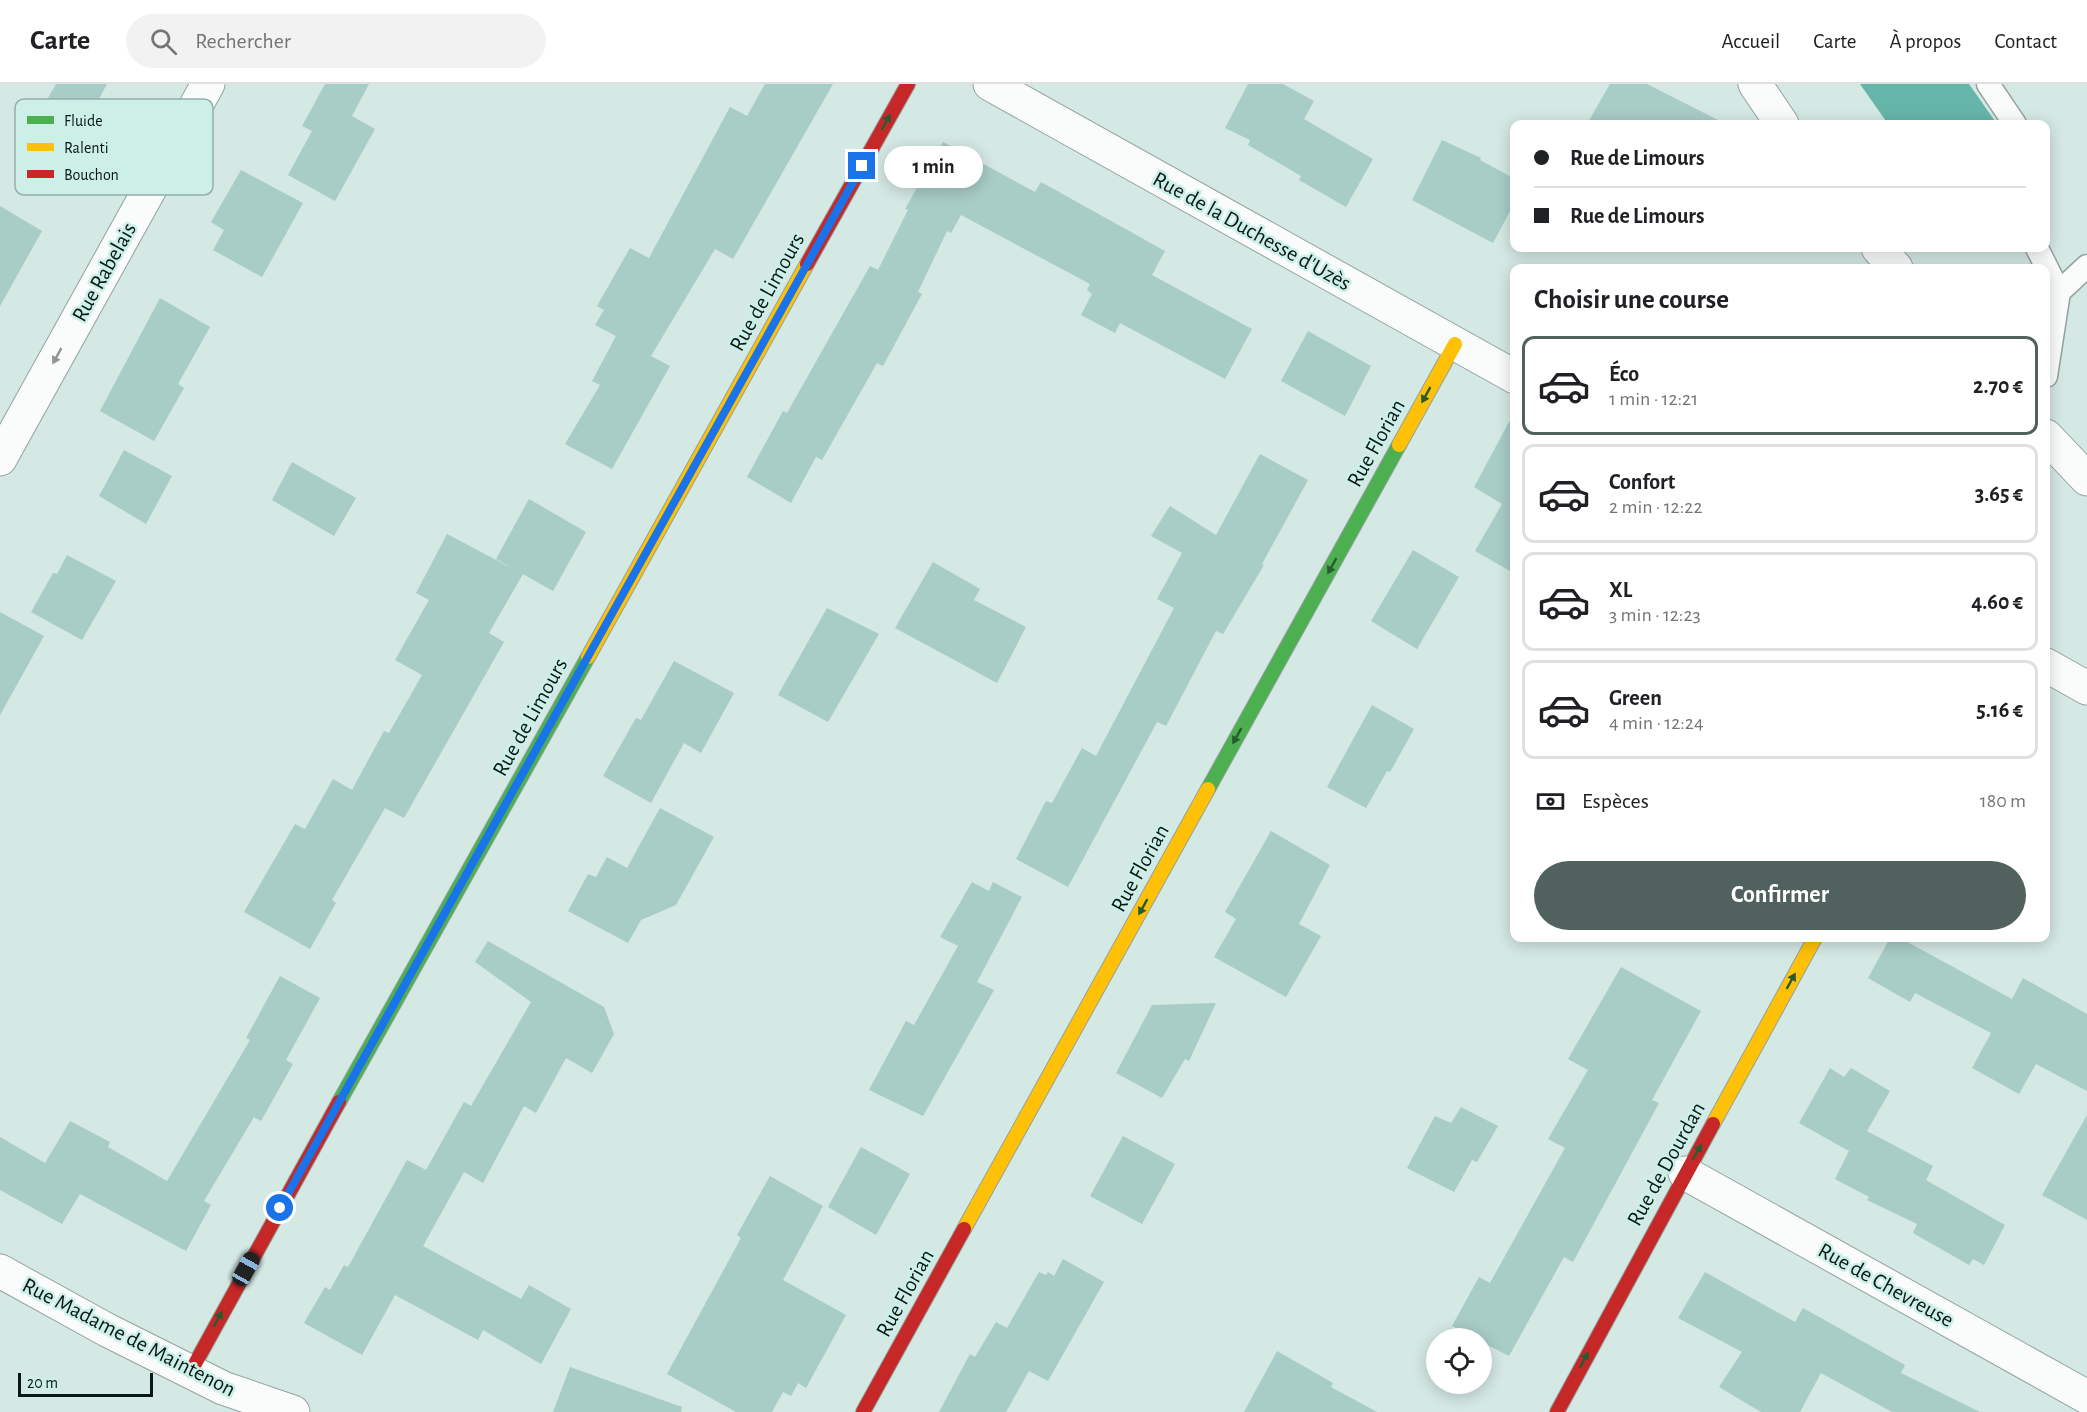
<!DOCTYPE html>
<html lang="fr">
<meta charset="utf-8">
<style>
body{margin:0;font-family:"Alegreya Sans",sans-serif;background:#f2f2f2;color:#202124;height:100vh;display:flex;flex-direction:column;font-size:22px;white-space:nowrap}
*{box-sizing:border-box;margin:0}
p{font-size:20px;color:#757577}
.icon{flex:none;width:33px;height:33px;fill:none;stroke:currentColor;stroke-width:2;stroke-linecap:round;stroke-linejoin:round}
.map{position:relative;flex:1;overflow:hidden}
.sheet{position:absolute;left:1510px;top:180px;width:540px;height:678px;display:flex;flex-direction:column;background:#fff;border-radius:12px;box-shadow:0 3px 15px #0003}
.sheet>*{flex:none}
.banner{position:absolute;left:1510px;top:36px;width:540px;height:132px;border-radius:12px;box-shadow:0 3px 15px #0003;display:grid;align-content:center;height:132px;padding:0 24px;background:#fff}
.controls{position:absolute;left:1426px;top:1244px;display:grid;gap:12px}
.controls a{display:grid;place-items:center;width:66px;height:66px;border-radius:50%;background:#fff;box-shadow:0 3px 15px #0003;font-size:30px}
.scale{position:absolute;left:18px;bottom:15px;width:135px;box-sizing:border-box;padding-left:6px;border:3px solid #0b1816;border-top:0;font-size:16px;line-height:21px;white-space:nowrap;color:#0b1816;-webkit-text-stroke:4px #ccf0e8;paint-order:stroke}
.end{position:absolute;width:27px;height:27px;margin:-14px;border:8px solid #1a73e8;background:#fff;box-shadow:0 0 0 3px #fff}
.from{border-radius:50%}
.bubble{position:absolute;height:42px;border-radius:21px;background:#fff;box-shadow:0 3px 15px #0003;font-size:20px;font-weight:600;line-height:42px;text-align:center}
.car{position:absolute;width:18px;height:36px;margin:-18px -9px;border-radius:8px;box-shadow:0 0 4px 2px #0007;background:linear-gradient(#222 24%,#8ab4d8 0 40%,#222 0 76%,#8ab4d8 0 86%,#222 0)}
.banner b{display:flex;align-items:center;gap:21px;height:57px;font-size:22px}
.banner b+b{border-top:2px solid #e0e0e0}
.banner i{width:15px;height:15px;background:#202124}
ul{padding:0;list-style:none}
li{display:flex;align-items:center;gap:18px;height:99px;margin:0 12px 9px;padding:0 12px;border:3px solid #e0e0e0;border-radius:12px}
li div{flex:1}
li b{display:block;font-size:22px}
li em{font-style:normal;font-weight:600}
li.current{border-color:#51615e}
li>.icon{width:54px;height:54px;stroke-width:1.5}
h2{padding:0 24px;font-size:27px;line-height:72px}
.pay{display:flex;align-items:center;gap:15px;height:66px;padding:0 24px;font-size:22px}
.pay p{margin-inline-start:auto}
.button{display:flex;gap:12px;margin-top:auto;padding:12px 24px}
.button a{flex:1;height:69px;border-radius:36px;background:#51615e;color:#fff;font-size:24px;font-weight:600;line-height:69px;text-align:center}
header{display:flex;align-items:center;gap:36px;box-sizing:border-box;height:84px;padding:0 30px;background:#fff;border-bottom:2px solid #e0e0e0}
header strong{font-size:28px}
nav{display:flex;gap:33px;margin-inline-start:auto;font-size:21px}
.search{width:420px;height:54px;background:#f2f2f2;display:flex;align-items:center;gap:15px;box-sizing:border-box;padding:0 21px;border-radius:33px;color:#757577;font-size:22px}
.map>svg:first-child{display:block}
.water{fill:#65b6a9}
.building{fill:#a8ccc6}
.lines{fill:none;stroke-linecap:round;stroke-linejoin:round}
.lane-casing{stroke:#93a29f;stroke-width:25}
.street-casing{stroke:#93a29f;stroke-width:35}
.fast-casing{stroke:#93a29f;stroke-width:16}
.slow-casing{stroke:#93a29f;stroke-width:16}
.jam-casing{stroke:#93a29f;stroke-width:16}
.lane{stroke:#f9fcfb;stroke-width:22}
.street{stroke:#f9fcfb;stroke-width:33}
.fast{stroke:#4caf50;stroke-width:14}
.slow{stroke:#ffc107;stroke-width:14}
.jam{stroke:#c62828;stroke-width:14}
.oneway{fill:#285c30}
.oneway2{fill:#8e9594}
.route{stroke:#1a73e8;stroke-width:8}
.labels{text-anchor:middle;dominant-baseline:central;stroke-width:5;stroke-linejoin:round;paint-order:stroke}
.street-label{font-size:22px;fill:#0b1816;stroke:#ccf0e8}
.key{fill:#ccf0e8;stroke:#92afa9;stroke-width:1.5}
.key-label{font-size:16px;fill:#0b1816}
</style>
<header>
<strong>Carte</strong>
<div class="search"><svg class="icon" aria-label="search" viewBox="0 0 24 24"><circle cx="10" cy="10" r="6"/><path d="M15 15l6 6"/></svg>Rechercher</div>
<nav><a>Accueil</a><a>Carte</a><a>À propos</a><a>Contact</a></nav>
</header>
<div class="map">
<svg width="2087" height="1328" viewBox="0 0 2087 1328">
<rect width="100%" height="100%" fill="#d4e8e4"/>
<!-- water -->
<path class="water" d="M1860,0h109l28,40h-109z"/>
<!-- building -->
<path class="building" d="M56,0h51l-45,83 -41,-22z
M325,0h44l-17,32 23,13 -40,72 -47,-26 24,-44 -10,-5z
M765,0h68l-100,175 -18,-10 -64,107 19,10 -58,103 -47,-25 35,-59 -8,-4 24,-45 -21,-11 9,-15 -7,-4 33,-58 19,10 81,-151 17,9z
M1248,0h35l31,17 -10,18 69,40 -27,48 -47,-27 2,-4 -53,-31 2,-5 -25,-12z
M1610,0h37l79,40h-139z
M1442,56l39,18 -1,2 35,19v23l-22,41 -81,-43z
M943,58l92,50 6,-10 124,69 -13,24 100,54 -27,50 -105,-56 -5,10 -34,-18 11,-21 -5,-4 3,-6 -129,-69 -10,18 -4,-2 -29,61 4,2 -39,72 -6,-3 -55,97 -6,-3 -25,46 -44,-26 36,-66 4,2 83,-147 8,4 30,-60 -3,-1z
M241,86l62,33 -41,74 -49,-27 11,-20 -13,-8z
M0,122l42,25 -42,75z
M160,214l50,29 -32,57 6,4 -30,53 -54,-30z
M1308,247l63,35 -26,50 -64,-35z
M1515,327v163l-40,-23 27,-47 -28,-17z
M124,366l48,26 -26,48 -47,-28z
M1260,370l48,26 -46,84 2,1 -41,69 -7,-3 -50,95 -9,-4 -89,165 -52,-28 30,-58 6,2 30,-55 14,8 78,-148 -17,-9 25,-46 -31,-17 19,-30 46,29z
M292,378l64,36 -22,38 -62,-36z
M529,415l57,33 -33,59 -57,-32z
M447,450l76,40 -34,59 15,9 -100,176 -19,-10 -53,92 4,3 -26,46 -66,-37 51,-88 10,5 28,-50 19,11 32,-59 5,2 33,-58 -27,-15 34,-60 -13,-7z
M1413,466l46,27 -42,72 -46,-28z
M67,471l49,26 -34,59 -51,-28 22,-39 4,1z
M933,478l47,27 -6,11 52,27 -29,56 -102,-55z
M827,524l52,26 -51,88 -50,-27z
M0,528l44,24 -44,79z
M674,577l60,32 -33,60 -17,-10 -33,60 -48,-27 33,-58 5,2z
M1372,621l42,24 -24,43 -3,-1 -21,37 -39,-21z
M660,724l54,29 -38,68 -35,15 -13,23 -60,-32 20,-37 8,3 11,-20 20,11z
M1271,747l59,34 -31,59 22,12 -35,61 -72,-40 22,-38 -11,-7z
M972,798l17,9 4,-9 29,15 -45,85 17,8 -71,126 -54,-26 37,-69 8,4 44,-79 -18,-9z
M1890,854h10l112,61 11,-21 64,36v77l-51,-27 -17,30 -47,-26 19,-35 -76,-40 -5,9 -42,-24z
M488,857l116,66 10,27 -22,39 -26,-15 -30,55 -12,-7 -41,77 -19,-11 -41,74 98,53 8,-14 42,24 -30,55 -58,-34 -5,10 -83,-45 -33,60 -58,-32 21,-36 5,3 14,-25 4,2 59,-107 19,10 38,-68 7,4 60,-104 -56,-40z
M1621,883l80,44 -49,89 7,3 -86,159 -9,-5 -55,99 -27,-14v-4h-7l-23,-12 27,-49 11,6 75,-135 -17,-9 40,-69 -20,-11z
M280,892l40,22 -34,62 7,4 -32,57 -7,-4 -50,84 7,4 -25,46 -106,-57 -18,30 -62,-34v-53l45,26 25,-42 40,21 -2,5 59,34 83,-141 -4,-2z
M1216,919l-27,58 -4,-2 -23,39 -46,-25 36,-68z
M1830,984l14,9 7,-9 39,23 -23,40 66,35 -7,14 79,45 -21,40 -11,-6 -4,6 -56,-32 4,-9 -50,-24 2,-3 -34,-18 14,-28 -50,-28z
M1461,1023l37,19 -21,36 -5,-2 -18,32 -47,-24 28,-52 16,7z
M2087,1031v105l-45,-25z
M1123,1052l52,28 -33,60 -52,-28z
M861,1063l49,27 -34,61 -48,-28z
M770,1092l53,30 -40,74 63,35 -40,73 -8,-5 -7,13 -8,-4 -11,20h-36l-69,-38 74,-136 -4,-3z
M1063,1175l41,23 -56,99 -19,-10 -23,41h-67l31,-58 5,3 21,-35 11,6 32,-56 7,3 2,-3 6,4z
M1705,1188l90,50 8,-14 102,57 -4,8 79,39h-88l-71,-39 -21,39h-39l-42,-25 23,-35 -64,-34z
M1277,1267l56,32 -2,4 46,25h-133z
M570,1283l112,40 -1,5h-128z"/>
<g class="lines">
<defs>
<path id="lane" d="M1988,0l27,40
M2037,164l22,44
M2046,292l13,-84 28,-26"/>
<path id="street" d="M990,0l525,293
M1755,0l27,40
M1878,164l18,20
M2046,352l41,43
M0,375l208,-375
M2046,581l41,23
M1685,1089l402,224
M0,1187l107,59 116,58 70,24"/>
<path id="fast" d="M1208,705l191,-344
M339,1018l249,-445"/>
<path id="slow" d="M1399,361l56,-101
M588,573l219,-393
M1713,1040l102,-186
M964,1145l244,-440"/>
<path id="jam" d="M807,180l101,-180
M191,1287l148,-269
M863,1328l101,-183
M1557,1328l156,-288"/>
</defs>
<!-- lane casing -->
<use href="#lane" class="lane-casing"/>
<!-- street casing -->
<use href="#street" class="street-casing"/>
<!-- fast casing -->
<use href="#fast" class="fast-casing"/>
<!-- slow casing -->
<use href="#slow" class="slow-casing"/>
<!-- jam casing -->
<use href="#jam" class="jam-casing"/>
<!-- lane -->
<use href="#lane" class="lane"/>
<!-- street -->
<use href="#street" class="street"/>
<!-- fast -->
<use href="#fast" class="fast"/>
<!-- slow -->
<use href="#slow" class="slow"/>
<!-- jam -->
<use href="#jam" class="jam"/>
</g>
<!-- one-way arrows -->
<defs><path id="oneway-solid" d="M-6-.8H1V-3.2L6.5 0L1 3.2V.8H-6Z" transform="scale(1.5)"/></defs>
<g class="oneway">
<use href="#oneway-solid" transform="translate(886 38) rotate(-61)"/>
<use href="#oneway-solid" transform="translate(1426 311) rotate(119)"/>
<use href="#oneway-solid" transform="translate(1332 482) rotate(119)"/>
<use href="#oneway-solid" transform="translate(1237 652) rotate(119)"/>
<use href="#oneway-solid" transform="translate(1143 823) rotate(119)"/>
<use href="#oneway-solid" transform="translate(1791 897) rotate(-61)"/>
<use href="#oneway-solid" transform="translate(1697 1068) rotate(-61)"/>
<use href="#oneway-solid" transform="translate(218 1235) rotate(-61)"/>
<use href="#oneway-solid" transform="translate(1584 1276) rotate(-62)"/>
</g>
<use class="oneway2" href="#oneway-solid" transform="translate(57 272) rotate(119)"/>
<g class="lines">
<!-- route -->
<path class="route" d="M280,1124l582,-1042"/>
</g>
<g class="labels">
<!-- street labels -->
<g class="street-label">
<text transform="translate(1252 147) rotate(29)">Rue de la Duchesse d'Uzès</text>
<text transform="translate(104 188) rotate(-61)">Rue Rabelais</text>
<text transform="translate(767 208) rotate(-61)">Rue de Limours</text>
<text transform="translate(1376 359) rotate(-61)">Rue Florian</text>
<text transform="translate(530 633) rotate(-61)">Rue de Limours</text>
<text transform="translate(1140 784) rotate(-61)">Rue Florian</text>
<text transform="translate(1666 1080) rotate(-61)">Rue de Dourdan</text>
<text transform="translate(1886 1201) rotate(29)">Rue de Chevreuse</text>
<text transform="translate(905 1209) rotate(-61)">Rue Florian</text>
<text transform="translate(129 1253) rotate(27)">Rue Madame de Maintenon</text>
</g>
</g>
<!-- legend -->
<rect x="15" y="15" width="198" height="96" rx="9" class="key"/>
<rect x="27" y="32" width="27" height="8" fill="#4caf50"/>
<rect x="27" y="59" width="27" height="8" fill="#ffc107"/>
<rect x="27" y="86" width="27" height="8" fill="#c62828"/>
<g class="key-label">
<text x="64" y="42">Fluide</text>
<text x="64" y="69">Ralenti</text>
<text x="64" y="96">Bouchon</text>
</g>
</svg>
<div class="controls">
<a><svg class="icon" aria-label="locate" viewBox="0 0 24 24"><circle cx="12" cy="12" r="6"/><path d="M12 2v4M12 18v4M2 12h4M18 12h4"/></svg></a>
</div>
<div class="scale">20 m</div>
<i class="end from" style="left:280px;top:1124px"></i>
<i class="end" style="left:862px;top:82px"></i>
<div class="bubble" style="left:884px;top:62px;width:99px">1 min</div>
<i class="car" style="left:246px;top:1185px;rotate:29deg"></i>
<div class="banner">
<b><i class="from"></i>Rue de Limours</b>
<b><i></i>Rue de Limours</b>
</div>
<section class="sheet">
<h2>Choisir une course</h2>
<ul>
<li class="current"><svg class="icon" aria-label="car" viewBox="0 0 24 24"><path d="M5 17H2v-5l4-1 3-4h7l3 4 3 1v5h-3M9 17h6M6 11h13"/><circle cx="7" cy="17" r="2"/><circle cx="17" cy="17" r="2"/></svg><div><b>Éco</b><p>1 min · 12:21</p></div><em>2.70 €</em></li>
<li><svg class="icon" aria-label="car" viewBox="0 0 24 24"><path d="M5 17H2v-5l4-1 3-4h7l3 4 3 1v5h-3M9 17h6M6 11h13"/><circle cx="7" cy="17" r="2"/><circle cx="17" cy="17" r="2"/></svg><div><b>Confort</b><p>2 min · 12:22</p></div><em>3.65 €</em></li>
<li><svg class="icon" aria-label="car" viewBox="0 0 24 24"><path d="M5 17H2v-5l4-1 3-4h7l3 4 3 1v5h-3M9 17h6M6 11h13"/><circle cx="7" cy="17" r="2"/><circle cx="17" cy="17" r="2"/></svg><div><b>XL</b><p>3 min · 12:23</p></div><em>4.60 €</em></li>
<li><svg class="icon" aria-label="car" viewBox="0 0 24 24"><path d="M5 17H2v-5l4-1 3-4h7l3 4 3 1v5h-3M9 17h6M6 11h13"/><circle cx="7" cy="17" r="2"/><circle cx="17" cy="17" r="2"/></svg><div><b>Green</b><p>4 min · 12:24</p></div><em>5.16 €</em></li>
</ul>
<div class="pay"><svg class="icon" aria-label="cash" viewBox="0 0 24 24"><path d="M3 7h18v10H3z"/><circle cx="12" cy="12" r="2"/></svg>Espèces<p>180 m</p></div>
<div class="button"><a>Confirmer</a></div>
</section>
</div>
